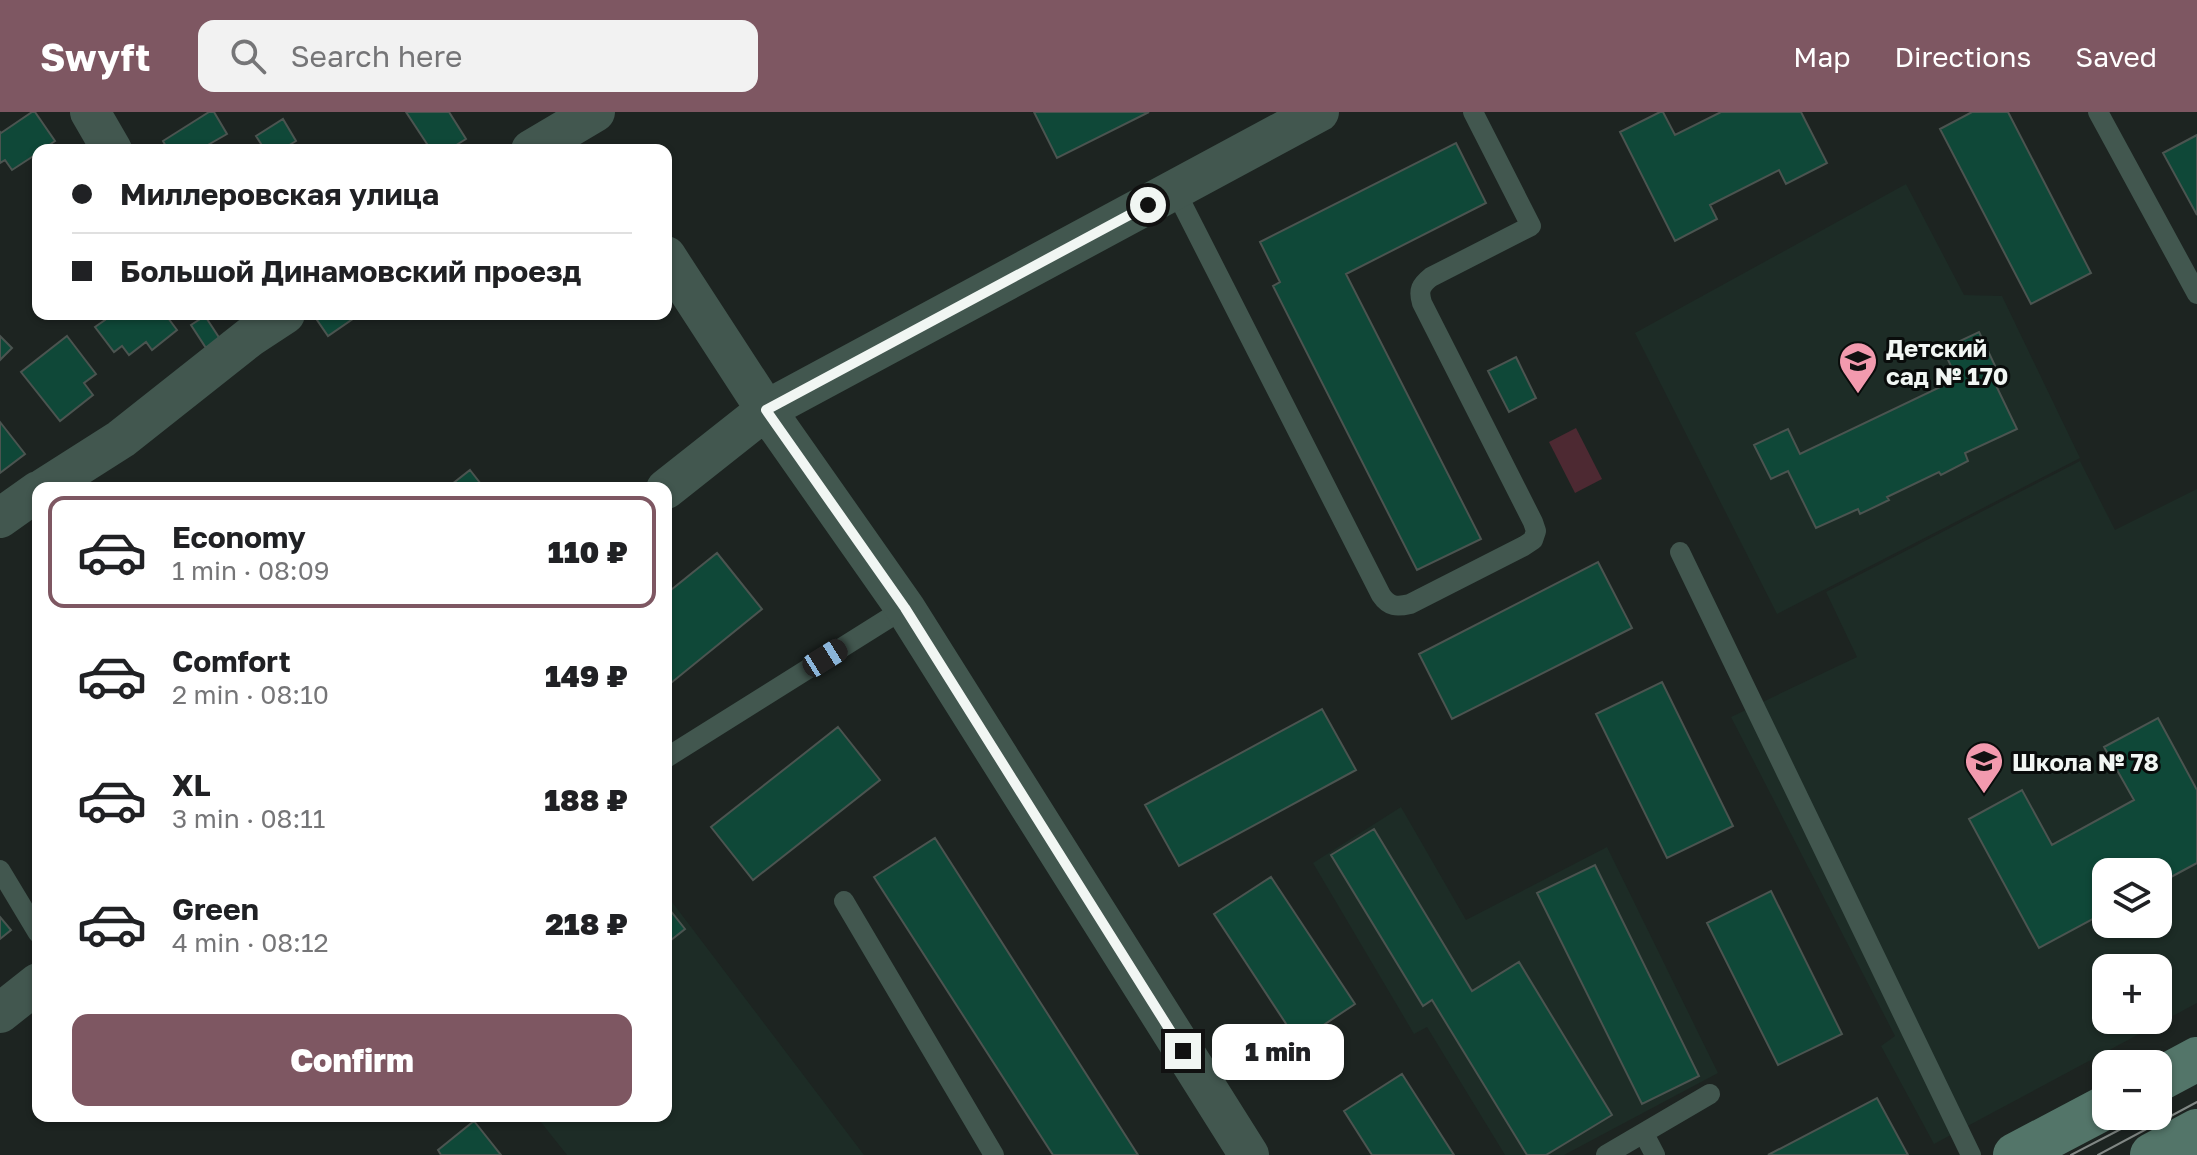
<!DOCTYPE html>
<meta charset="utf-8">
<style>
body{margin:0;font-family:"Golos Text",sans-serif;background:#f2f2f2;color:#202124;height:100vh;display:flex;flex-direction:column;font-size:30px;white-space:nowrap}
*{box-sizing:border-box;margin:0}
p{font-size:26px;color:#757577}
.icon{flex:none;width:44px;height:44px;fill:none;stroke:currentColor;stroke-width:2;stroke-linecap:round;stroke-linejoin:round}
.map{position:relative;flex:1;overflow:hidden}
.side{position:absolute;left:32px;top:370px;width:640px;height:640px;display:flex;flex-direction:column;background:#fff;border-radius:16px;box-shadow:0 2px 6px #0004}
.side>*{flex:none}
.top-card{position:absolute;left:32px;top:32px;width:640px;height:176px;border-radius:16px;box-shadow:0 2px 6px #0004;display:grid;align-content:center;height:176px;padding:0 40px;background:#fff}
.fabs{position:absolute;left:2092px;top:746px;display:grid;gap:16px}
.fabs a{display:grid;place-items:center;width:80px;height:80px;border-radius:16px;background:#fff;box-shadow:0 2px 6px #0004;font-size:40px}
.end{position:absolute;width:36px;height:36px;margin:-18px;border:10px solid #f1f6f3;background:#111;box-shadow:0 0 0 4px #111}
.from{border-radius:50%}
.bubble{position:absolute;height:56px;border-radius:16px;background:#fff;box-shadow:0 2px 6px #0004;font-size:26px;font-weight:800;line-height:56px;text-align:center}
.car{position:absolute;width:24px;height:48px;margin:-24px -12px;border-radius:10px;box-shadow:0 0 6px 2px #0007;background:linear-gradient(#222 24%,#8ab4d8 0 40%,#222 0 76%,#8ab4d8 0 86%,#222 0)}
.top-card b{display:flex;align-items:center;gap:28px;height:76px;font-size:30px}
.top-card b+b{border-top:2px solid #e0e0e0}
.top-card i{width:20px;height:20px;background:#202124}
ul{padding:14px 0 0;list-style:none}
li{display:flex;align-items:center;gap:24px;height:112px;margin:0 16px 12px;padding:0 24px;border:4px solid transparent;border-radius:16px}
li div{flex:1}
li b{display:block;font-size:30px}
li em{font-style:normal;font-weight:800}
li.on{border-color:#7e5762}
li>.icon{width:72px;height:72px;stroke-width:1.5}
.primary-button{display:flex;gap:16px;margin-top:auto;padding:16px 40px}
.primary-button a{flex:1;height:92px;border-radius:16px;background:#7e5762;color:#fff;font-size:32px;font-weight:800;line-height:92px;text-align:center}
header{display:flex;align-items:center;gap:48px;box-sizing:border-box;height:112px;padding:0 40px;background:#7e5762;color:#fff}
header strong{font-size:38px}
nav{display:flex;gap:44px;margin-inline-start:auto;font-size:28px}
.search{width:560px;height:72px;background:#f2f2f2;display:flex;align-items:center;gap:20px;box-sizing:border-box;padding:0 28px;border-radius:16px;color:#757577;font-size:30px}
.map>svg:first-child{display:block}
.built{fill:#1d2c26;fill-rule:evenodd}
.green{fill:#4d2932}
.building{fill:#0f4838;stroke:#4b5450;stroke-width:2}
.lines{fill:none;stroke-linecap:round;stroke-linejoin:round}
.lane{stroke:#42574f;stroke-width:20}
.street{stroke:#42574f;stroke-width:40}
.secondary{stroke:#537569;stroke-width:44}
.tram{stroke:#818784;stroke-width:2}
.route{stroke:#f1f6f3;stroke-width:10}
.labels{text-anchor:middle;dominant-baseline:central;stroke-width:6;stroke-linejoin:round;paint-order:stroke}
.poi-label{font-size:24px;font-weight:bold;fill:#f1f6f3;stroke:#090c0b;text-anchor:start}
</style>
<header>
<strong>Swyft</strong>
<div class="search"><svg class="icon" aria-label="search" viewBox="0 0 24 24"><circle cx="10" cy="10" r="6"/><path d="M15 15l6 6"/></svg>Search here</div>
<nav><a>Map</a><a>Directions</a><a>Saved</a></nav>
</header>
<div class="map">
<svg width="2197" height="1043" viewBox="0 0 2197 1043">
<rect width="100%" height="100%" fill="#1d2421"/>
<!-- built -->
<path class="built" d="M1906,72l58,111 38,1 78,162 -303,156 -142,-281z
M2080,349l35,69 82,-41v514l-263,141 -53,-98 14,-10 -164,-319 126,-60 -31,-65zM2106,760h52v52h-52zM2106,856h52v52h-52z
M1401,695l65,113 141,-73 111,226 -154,82h-59l-78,-128 -13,7 -101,-171z
M666,782l198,261h-297l-31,-39h130z"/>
<!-- green -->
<path class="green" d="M1576,316l26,51 -27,14 -26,-51z"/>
<!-- building -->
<path class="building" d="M32,0h3l20,29 -13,9h-4v3l-26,17 -7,-10 -5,3v-31l1,1z
M209,0h5l13,22 -28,16h-31l-5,-9z
M406,0h43l17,27 -18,11h-17z
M1034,0h115l-92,46z
M1660,0h3l12,23 46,-23h80l26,51 -41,21 -7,-14 -69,35 7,14 -42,22 -55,-109z
M1972,0h36l83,161 -60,31 -91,-175z
M283,7l13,22 -15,9h-16l-9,-14z
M2197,23v80l-34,-62z
M1456,31l30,60 -140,71 135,265 -64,31 -144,-284 7,-4 -20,-40z
M101,202h64l12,16 -25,20 -6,-8 -17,13 -7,-9 -8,6 -19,-25 10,-7z
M326,202h29l2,2 -29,20 -11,-16z
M205,204l15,23 -14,9 -15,-23z
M1979,220l18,38 -7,3 27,56 -52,24 3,8 -27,14 -2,-3 -52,25 2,3 -29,14 -2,-5 -42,19 -28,-57 -17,8 -17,-34 34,-16 12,25 157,-75 -14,-30z
M0,224l12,12 -12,12z
M67,224l29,38 -12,9 9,12 -33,26 -39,-49z
M1516,245l20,41 -27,14 -21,-41z
M0,310l25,32 -25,19z
M470,358l14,18h-37z
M717,441l45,56 -96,78v-93z
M1598,450l34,66 -180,91 -33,-65z
M1662,570l71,144 -66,32 -71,-144z
M1322,597l34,61 -177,96 -34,-61z
M2158,606l39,72v73l-39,21v-12h-52v40l-67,36 -70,-129 53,-29 30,55 82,-45 -30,-53z
M838,615l42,53 -127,100 -42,-53z
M1374,717l98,162 47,-29 93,153 -66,40h-19l-95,-155 -9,6 -92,-151z
M935,726l203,317h-85l-179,-278z
M1595,753l104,211 -57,28 -105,-211z
M1271,765l84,127 -57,38 -84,-128z
M1771,779l71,143 -64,31 -71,-142z
M666,793l19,24 -19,15z
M0,805l11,13 -11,9z
M1402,962l52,81h-82l-28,-44z
M1877,986l31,57h-140z
M474,1009l27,34h-60l-3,-5z"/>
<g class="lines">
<!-- lane -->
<path class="lane" d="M2098,0l99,182
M1175,78l206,405c8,12 16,12 29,9l114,-58 9,-6 3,-9 -3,-9 -111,-219c-4,-13 -1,-18 9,-26l100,-51 -58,-114
M1680,440l291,603
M666,646l239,-150
M0,758l38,63
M844,789l150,254
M1644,1022l11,21
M1606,1043l104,-61"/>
<!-- street -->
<path class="street" d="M90,0l22,38
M531,38l64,-38
M666,144l100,154 139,198 344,547
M44,376l77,-49 129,-102 35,-23
M666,377l100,-79 553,-298
M0,406l38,-27
M0,901l38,-30"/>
<!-- secondary -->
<path class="secondary" d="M2158,968l39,-21
M2015,1043l91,-48
M2152,1043l45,-24"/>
<!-- tram -->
<path class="tram" d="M2071,1043l75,-39
M2098,1043l99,-53"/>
</g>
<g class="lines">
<!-- route -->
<path class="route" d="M1148,93l-382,205 139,198 278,443"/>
</g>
<!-- icons -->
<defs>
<symbol id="school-pin" viewBox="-11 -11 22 30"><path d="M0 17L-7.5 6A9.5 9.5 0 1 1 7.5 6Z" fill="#f29aae" stroke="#090c0b"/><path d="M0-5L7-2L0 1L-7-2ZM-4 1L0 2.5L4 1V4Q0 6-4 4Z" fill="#111"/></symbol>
</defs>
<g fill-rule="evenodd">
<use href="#school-pin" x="1836" y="227" width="44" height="60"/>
<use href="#school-pin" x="1962" y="627" width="44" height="60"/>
</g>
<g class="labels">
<!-- poi labels -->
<g class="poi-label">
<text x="1886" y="235">Детский<tspan x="1886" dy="28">сад № 170</tspan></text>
<text x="2012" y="649">Школа № 78</text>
</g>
</g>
</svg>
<div class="fabs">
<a><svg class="icon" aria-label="layers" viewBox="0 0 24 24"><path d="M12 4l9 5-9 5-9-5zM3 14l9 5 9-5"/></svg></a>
<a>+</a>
<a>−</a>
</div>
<i class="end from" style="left:1148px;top:93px"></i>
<i class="end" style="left:1183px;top:939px"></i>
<div class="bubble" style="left:1212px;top:912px;width:132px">1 min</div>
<i class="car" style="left:825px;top:546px;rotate:58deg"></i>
<div class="top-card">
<b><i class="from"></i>Миллеровская улица</b>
<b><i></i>Большой Динамовский проезд</b>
</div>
<section class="side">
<ul>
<li class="on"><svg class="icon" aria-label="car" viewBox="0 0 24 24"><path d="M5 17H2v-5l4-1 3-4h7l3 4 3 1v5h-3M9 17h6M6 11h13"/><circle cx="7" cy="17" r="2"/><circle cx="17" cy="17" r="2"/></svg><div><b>Economy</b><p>1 min · 08:09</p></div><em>110 ₽</em></li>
<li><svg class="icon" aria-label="car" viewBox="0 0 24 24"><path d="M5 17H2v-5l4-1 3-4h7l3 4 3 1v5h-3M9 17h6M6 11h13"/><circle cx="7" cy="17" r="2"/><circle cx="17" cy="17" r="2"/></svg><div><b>Comfort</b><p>2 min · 08:10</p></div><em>149 ₽</em></li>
<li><svg class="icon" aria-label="car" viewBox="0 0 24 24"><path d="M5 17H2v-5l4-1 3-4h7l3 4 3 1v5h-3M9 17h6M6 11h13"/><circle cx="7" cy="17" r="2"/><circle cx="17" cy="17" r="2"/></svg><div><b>XL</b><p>3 min · 08:11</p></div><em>188 ₽</em></li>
<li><svg class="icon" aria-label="car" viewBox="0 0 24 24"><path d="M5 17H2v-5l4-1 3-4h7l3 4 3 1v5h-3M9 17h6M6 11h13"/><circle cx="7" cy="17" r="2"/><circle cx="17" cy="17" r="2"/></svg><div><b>Green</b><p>4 min · 08:12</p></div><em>218 ₽</em></li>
</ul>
<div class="primary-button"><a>Confirm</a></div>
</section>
</div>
